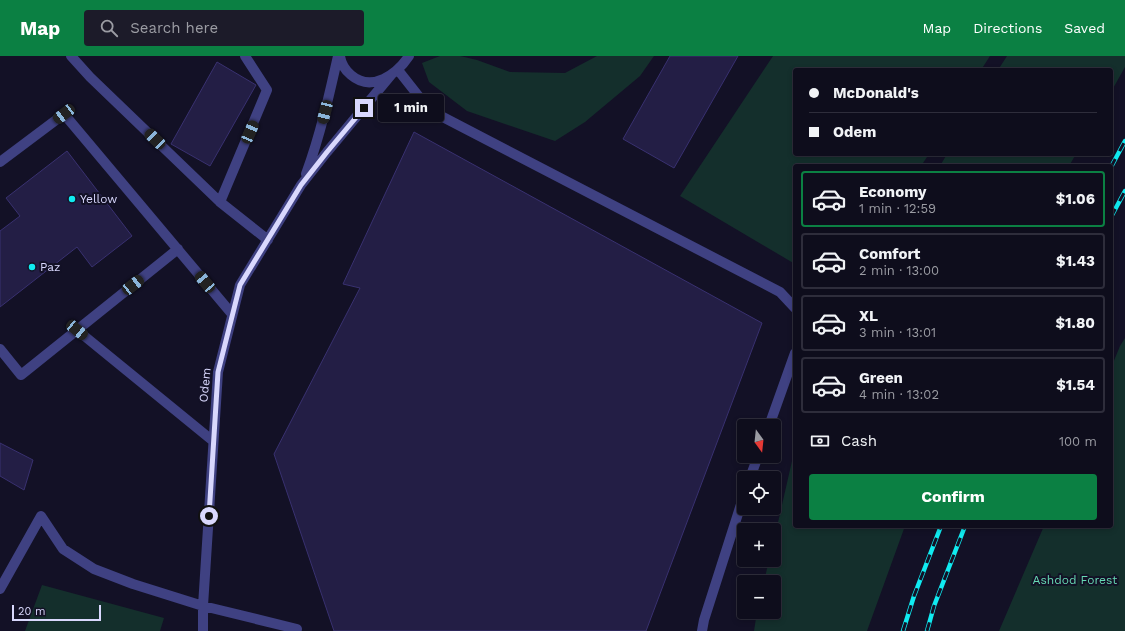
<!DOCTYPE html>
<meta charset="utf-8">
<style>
body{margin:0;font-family:"Work Sans",sans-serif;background:#1c1b29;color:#f1f3f6;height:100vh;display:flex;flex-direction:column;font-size:15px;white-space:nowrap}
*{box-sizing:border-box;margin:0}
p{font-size:13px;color:#9b9ca3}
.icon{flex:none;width:22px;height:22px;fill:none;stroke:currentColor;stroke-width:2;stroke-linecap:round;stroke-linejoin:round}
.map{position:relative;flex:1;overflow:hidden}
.details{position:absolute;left:793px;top:108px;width:320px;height:364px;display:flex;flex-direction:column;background:#0e0d1c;border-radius:4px;box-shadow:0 2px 6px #0003,0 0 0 1px #2e2d3b}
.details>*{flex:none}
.top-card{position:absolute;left:793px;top:12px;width:320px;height:88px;border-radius:4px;box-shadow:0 2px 6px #0003,0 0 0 1px #2e2d3b;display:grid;align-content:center;height:88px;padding:0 16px;background:#0e0d1c}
.needle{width:26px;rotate:165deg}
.buttons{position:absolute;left:737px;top:363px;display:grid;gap:8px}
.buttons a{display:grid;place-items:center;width:44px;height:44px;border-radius:4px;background:#0e0d1c;box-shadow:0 2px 6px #0003,0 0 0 1px #2e2d3b;font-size:20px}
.scale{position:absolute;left:12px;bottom:10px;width:89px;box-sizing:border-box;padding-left:4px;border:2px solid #d9d8fd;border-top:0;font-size:11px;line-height:14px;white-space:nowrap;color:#d9d8fd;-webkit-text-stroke:3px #131126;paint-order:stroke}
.end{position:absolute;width:18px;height:18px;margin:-9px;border:5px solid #d9d8fd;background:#111;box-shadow:0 0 0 2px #111}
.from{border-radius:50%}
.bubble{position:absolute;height:28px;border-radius:4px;background:#0e0d1c;box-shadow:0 2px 6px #0003,0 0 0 1px #2e2d3b;font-size:13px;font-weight:700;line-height:28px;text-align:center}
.car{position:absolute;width:12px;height:24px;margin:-12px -6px;border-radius:5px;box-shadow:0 0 3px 1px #0007;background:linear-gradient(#222 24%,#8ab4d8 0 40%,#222 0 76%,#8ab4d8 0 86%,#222 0)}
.top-card b{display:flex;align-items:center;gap:14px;height:38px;font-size:15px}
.top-card b+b{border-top:1px solid #2e2d3b}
.top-card i{width:10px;height:10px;background:#f1f3f6}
ul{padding:7px 0 0;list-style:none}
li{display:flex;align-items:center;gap:12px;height:56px;margin:0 8px 6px;padding:0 8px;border:2px solid #2e2d3b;border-radius:4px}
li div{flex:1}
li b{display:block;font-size:15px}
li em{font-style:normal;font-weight:700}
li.on{border-color:#0b8043}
li>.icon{width:36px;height:36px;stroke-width:1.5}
.pay{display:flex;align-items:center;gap:10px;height:44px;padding:0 16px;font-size:15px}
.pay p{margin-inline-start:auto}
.button{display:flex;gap:8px;margin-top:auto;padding:8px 16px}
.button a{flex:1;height:46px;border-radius:4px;background:#0b8043;color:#fff;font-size:16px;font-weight:700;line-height:46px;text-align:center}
header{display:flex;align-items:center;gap:24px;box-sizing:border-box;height:56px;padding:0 20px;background:#0b8043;color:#fff}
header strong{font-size:19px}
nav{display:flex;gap:22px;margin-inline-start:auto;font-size:14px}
.search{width:280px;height:36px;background:#1c1b29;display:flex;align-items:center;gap:10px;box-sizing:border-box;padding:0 14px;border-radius:4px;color:#9b9ca3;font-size:15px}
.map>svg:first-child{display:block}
.green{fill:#142f2c}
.building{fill:#231e45;stroke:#393170}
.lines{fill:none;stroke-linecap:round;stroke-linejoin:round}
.minor{stroke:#3f4182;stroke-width:10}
.rail-casing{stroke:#10ebf1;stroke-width:4.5}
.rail{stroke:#131126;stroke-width:3;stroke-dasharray:9;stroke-linecap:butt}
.route{stroke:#d9d8fd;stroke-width:5}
.poi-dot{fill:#10ebf1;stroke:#131126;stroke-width:1.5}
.labels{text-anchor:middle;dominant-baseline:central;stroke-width:4;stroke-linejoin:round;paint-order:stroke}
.poi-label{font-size:12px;fill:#d9d8fd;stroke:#131126;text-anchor:start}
.street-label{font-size:12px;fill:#d9d8fd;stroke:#131126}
.park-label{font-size:12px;fill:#67d9b4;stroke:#131126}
</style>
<header>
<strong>Map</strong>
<div class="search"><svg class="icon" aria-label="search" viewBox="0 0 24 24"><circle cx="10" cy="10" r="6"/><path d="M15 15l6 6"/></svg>Search here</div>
<nav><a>Map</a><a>Directions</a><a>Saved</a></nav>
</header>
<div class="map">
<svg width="1125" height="575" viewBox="0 0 1125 575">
<rect width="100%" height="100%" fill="#131126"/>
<!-- green -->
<path class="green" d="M440,0h20l17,4 33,12 55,1 32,-17h57l-14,20 -55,46 -30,19 -88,-30 -38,-29 -7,-19z
M773,0h217l-9,14h-186v84h134l-8,12h-126v98l-115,-68z
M1007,0h118v11l-14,25v-22h-113z
M947,98h129l-7,12h-129z
M1125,282v293h-126l45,-105h67v-158l9,-22z
M795,399v71h110l-38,105h-113l3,-19h17v-30h-10l5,-22h5v-20l18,-79z
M42,529l122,33 -4,13h-135z"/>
<!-- building -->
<path class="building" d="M670,0h68l-64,112 -51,-29z
M217,6l39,23 -46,81 -39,-22z
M414,76l348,191 -116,308h-312l-60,-177 86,-166 -17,-4z
M67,95l65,85 -40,31 -15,-20 -77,60v-76l20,-15 -14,-18z
M0,387l33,17 -9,30 -24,-14z"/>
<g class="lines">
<!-- minor -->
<path class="minor" d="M71,0l19,21 130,125 48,38
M340,0c1,7 5,14 11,19 21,18 46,-1 58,-19
M398,14l26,33 15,12 341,177 15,16
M0,106l64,-48 168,200
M306,118c14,-38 23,-78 32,-118
M220,146l47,-112 -22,-34
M77,274l136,111
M0,293l21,26 157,-126
M769,370l26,-73
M750,422l8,-22
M0,533l41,-73 22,33 31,20 39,15 70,22 94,23
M203,575v-25l15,-234 22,-87 61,-100 26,-33 64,-77
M702,575l2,-11 40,-125"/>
<defs>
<path id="rail" d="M1111,111l14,-26
M1111,161l14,-26
M903,575l11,-35 27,-70
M927,575l7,-25 31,-80"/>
</defs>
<!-- rail casing -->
<use href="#rail" class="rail-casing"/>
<!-- rail -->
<use href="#rail" class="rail"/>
</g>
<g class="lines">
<!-- route -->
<path class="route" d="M209,460l9,-144 22,-87 61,-100 26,-33 37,-44"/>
</g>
<!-- markers -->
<g class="poi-dot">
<circle cx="72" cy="143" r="4"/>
<circle cx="32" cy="211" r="4"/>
</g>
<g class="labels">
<!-- poi labels -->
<g class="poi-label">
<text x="80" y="143">Yellow</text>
<text x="40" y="211">Paz</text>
</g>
<!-- street labels -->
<g class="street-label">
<text transform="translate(205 329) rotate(-84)">Odem</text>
</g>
<!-- park labels -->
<g class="park-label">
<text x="1075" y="524">Ashdod Forest</text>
</g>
</g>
</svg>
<div class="buttons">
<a><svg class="needle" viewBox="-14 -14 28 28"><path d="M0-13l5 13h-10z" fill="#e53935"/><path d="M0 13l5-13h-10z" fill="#9b9ca3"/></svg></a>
<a><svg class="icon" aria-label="locate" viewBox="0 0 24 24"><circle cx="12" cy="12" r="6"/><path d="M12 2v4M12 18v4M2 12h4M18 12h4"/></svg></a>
<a>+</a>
<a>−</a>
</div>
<div class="scale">20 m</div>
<i class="end from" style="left:209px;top:460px"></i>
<i class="end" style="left:364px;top:52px"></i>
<div class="bubble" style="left:378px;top:38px;width:66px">1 min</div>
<i class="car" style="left:325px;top:56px;rotate:194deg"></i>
<i class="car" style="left:64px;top:58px;rotate:233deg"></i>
<i class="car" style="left:250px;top:76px;rotate:23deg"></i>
<i class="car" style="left:155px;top:83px;rotate:314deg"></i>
<i class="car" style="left:205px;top:226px;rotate:320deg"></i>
<i class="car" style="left:133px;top:229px;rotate:52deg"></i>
<i class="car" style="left:77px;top:274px;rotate:129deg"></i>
<div class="top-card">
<b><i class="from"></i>McDonald's</b>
<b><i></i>Odem</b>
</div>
<section class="details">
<ul>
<li class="on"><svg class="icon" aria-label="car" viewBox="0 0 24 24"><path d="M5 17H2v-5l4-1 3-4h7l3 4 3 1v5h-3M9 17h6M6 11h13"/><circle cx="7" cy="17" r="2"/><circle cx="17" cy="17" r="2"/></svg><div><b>Economy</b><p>1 min · 12:59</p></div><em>$1.06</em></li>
<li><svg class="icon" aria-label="car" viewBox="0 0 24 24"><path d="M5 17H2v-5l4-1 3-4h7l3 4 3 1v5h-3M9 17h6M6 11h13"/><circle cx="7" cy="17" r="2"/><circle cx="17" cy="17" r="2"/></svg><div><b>Comfort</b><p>2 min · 13:00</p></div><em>$1.43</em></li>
<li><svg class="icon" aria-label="car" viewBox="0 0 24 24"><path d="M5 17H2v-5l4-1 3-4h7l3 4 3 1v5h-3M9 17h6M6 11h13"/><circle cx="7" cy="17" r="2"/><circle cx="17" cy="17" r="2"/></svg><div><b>XL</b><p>3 min · 13:01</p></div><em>$1.80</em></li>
<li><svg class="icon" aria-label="car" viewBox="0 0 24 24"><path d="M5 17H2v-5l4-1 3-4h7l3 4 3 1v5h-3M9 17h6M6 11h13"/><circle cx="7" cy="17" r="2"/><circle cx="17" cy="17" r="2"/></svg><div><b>Green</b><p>4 min · 13:02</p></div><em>$1.54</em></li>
</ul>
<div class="pay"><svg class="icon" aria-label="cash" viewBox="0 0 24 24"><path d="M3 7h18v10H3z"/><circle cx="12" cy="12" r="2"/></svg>Cash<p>100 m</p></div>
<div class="button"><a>Confirm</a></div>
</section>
</div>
